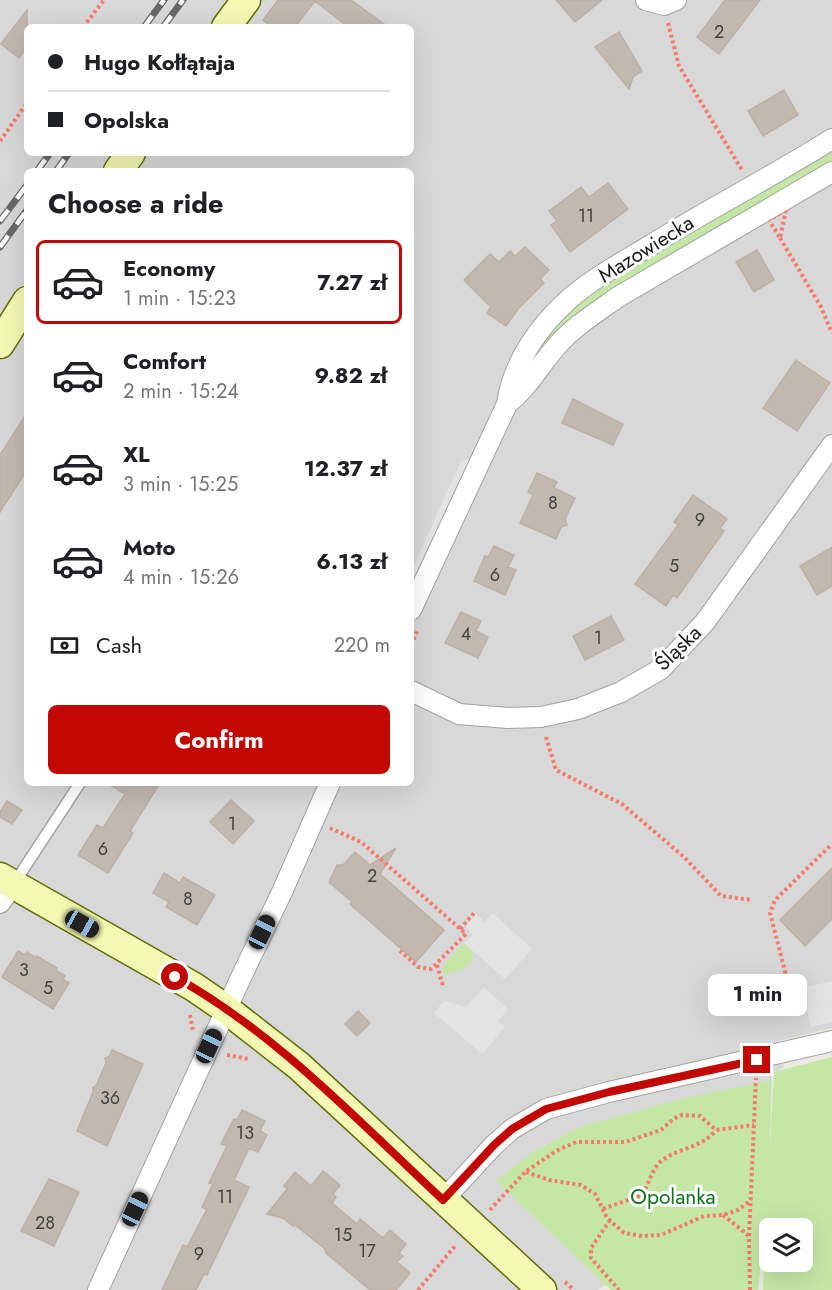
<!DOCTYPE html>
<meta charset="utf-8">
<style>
body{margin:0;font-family:Jost,sans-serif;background:#f6f6f6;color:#202124;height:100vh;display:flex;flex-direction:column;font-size:22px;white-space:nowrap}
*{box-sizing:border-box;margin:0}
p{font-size:20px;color:#757577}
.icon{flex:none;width:33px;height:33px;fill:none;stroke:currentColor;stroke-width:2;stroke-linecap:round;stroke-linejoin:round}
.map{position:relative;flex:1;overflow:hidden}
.panel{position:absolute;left:24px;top:168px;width:390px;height:618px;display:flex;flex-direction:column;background:#fff;border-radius:9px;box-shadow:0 6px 24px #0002}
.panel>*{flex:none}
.top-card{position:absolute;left:24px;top:24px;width:390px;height:132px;border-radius:9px;box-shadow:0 6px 24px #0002;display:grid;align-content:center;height:132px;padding:0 24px;background:#fff}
.buttons{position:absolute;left:759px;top:1218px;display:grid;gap:12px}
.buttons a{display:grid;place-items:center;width:54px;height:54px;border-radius:9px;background:#fff;box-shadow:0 6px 24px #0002;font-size:30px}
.end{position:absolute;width:27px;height:27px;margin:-14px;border:8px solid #c30703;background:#fff;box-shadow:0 0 0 3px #fff}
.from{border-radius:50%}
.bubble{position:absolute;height:42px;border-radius:9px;background:#fff;box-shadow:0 6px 24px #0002;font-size:20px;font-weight:700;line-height:42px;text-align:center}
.car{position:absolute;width:18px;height:36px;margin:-18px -9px;border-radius:8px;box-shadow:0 0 4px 2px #0007;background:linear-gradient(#222 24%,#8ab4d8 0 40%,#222 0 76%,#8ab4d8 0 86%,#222 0)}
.top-card b{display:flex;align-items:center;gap:21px;height:57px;font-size:22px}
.top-card b+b{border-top:2px solid #e0e0e0}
.top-card i{width:15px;height:15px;background:#202124}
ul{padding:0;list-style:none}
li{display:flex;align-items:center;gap:18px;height:84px;margin:0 12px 9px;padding:0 12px;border:3px solid transparent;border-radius:9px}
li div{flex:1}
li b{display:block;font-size:22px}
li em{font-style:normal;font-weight:700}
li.selected{border-color:#c30703}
li>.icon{width:54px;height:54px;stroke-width:1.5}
h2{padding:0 24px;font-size:27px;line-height:72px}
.pay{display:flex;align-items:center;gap:15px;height:66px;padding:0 24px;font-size:22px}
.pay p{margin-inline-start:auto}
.cta{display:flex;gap:12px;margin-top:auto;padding:12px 24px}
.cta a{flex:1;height:69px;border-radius:9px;background:#c30703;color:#fff;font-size:24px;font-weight:700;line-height:69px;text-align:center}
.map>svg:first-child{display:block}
.residential{fill:#d9d8d8;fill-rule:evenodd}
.grass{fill:#c4e7a5;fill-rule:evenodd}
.parking{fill:#e3e3e3}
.building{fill:#c1b8b0;stroke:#beafa3;stroke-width:1.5}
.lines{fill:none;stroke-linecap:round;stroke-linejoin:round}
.lane-casing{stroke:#a2a2a2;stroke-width:13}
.street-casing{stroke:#a2a2a2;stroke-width:22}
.secondary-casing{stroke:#606e06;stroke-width:31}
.path{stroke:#f87966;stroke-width:4;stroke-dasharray:3 3;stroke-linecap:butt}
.lane{stroke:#fff;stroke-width:10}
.street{stroke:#fff;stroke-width:20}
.secondary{stroke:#f3f8b2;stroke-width:28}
.rail-casing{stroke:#696969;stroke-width:7}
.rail{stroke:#fff;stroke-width:4.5;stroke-dasharray:14;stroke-linecap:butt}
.route{stroke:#c30703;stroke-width:8}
.labels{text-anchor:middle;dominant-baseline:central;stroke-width:6;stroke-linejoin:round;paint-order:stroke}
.number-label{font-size:18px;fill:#444240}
.street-label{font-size:21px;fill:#1b1b1b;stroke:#fff}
.park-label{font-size:21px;fill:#0c7518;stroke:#fff}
</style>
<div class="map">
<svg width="832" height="1290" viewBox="0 0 832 1290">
<rect width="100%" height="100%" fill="#ece9e0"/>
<!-- residential -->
<path class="residential" d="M0,0h832v1028l-54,13 6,27 -12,4 -4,125 -10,93h-147l-5,-6 -8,6h-598zM27,27h384v126h-384zM27,171h384v612h-384z"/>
<!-- grass -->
<path class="grass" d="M832,145v18l-202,119 -103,93 6,-23 27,-33 49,-40z
M464,943l9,9c1,17 -16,19 -29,23l-2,-8z
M832,1057v233h-69l3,-74 -8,74h-147l-115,-109 37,-29 47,-25 104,-29 87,-18 -1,67 4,-75zM770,1228h32v34h-32z"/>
<!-- parking -->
<path class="parking" d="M471,458l-60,129v-15l50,-111z
M493,913l39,36 -27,30 -41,-36 9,-9 -8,-8 11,-12 9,8z
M832,981v41l-21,5 -7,-34 3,-6z
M484,987l24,22 -10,12 7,6 -23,27 -48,-41 10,-12 22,6z"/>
<!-- building -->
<path class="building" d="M278,0h73l37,27h-40l-33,-26 -20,26h-23l-9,-7z
M556,0h46l-27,22z
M725,0h35l-41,54 -22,-17z
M27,10v37l-8,11 -18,-14z
M619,32l23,39 -9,6 -4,12 -34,-42z
M784,90l14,25 -35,21 -15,-25z
M608,183l20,26 -58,43 -19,-27 6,-4 -8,-10 32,-24 8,10z
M525,247l24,23 -9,9 4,4 -26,26 -12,17 -19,-13 4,-6 -27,-27 26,-26 9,8 11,-11 5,5z
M757,250l17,30 -20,12 -18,-30z
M796,360l34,23 -33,48 -34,-23z
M573,399l50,25 -10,21 -51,-22z
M27,413v57l-27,42v-57z
M537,473l20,9 -3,6 21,10 -10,21 2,6 -6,2 -5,12 -36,-16 13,-28 -5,-3z
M693,495l34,24 -7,9 4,3 -47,67 -4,-3 -7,11 -31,-22 43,-59 -4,-3z
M494,546l20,9 -6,12 8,3 -11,25 -31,-14 11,-25 3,1z
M832,547v39l-15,9 -17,-29z
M461,612l20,9 -5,10 12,6 -10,21 -33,-15z
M611,616l13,24 -39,20 -12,-24z
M107,783h53l-30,48 3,2 -25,40 -30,-18 19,-30 6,3 22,-34z
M231,800l23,21 -21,23 -23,-22z
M7,801l15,9 -10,14 -12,-7v-5z
M396,848l-16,26 64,56 -28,32 -66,-58 2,-2 -23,-20 8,-17h6l12,-13 15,13z
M832,868v51l-27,27 -25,-26z
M164,873l16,10 3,-6 32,18 -18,30 -31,-18 3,-5 -16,-9z
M18,951l7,4 2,-3 9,6 1,-2 20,12 -1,2 9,6 -2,3 6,4 -16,26 -51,-32z
M358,1011l12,12 -13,13 -12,-12z
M112,1050l31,14 -36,82 -30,-15 16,-39v-5l3,-1 10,-23 -1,-5 5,-2z
M242,1110l23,11 -5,10 7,4 -9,17 -9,-4 -15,32 15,7 -42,88 -3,-1 -8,16h-34l21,-45 4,2 20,-38 -5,-2 11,-23 -4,-1 18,-37 -6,-2 13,-25 3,1z
M323,1171l17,14 -7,9 3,3 -4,6 25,21 3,-5 23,19 7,-8 16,14 -7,9 4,3 -6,6 13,11 -14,17h-26l-44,-37 -1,-4 -30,-24 -2,1 -10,-8 -16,-4 20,-25 -3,-3 11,-14 16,14z
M49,1179l30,13 -25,54 -33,-15z"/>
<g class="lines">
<defs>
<path id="lane" d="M15,882l65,-99"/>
<path id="street" d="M646,0l18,5 12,-5
M507,404c22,-17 31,-37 49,-57 17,-20 41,-35 62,-50l214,-125
M411,610l96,-206c5,-39 31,-77 61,-104 25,-22 55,-38 83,-55 60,-37 122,-69 181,-106
M411,691l48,23 49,4 33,-1 37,-8 43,-17 40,-23 44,-47 127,-177
M0,903l13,-18
M443,1200l51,-55 18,-16 34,-20 63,-17 223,-51
M98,1290l145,-317 39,-81 48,-109"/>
<path id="secondary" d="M226,27l20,-27
M118,171l13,-18
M0,344l27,-43
M0,877l194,110 32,22 73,57 243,224"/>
</defs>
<!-- lane casing -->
<use href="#lane" class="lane-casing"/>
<!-- street casing -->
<use href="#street" class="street-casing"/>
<!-- secondary casing -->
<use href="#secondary" class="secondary-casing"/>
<!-- path -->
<path class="path" d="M668,23l11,43 63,104
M83,27l21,-27
M0,141l27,-38
M786,210l-6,28 -11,-18z
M780,238l41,69 11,26
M411,645l7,-16
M546,737l10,33 66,34 62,53 37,39 31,4
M330,828l31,14 105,92 -35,35 -13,-2 -18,-16
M460,929l15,-17
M437,965l6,21
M800,1004l-4,-19 -9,-6 -17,-66 5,-13 57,-56
M190,1015l3,16
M227,1055l22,4
M526,1172l23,8 32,5 14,9 12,24 17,15 18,3 19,-1 43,-19 19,-1 15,-5 13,-10
M603,1209l39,-14c7,-11 9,-24 18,-33 16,-14 43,-14 56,-32
M490,1210l35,-38 31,-21 20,-9h49l36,-12 12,-11 9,-4 18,1 16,14 38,-5
M723,1215l26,21
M610,1220l-19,28v10l28,32
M565,1282l9,8
M418,1290l38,-45
M750,1290l-1,-53 7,-159"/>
<!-- lane -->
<use href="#lane" class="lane"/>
<!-- street -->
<use href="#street" class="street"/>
<!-- secondary -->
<use href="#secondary" class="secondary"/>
<defs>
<path id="rail" d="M144,27l20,-27
M163,27l20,-27
M37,171l13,-18
M56,171l13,-18
M0,221l27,-36
M0,247l27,-37"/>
</defs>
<!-- rail casing -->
<use href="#rail" class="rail-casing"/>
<!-- rail -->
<use href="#rail" class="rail"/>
</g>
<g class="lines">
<!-- route -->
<path class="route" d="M175,977c101,56 183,144 268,223l51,-55 18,-16 34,-20 63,-17 148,-32"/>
</g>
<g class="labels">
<!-- number labels -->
<g class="number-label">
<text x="719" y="32">2</text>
<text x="586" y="216">11</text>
<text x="553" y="503">8</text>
<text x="700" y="520">9</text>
<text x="674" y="566">5</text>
<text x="495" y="575">6</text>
<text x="466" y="634">4</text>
<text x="598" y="638">1</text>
<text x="232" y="824">1</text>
<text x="103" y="849">6</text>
<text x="372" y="876">2</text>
<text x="188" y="899">8</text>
<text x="24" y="970">3</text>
<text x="48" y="988">5</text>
<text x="110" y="1098">36</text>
<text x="245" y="1133">13</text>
<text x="225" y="1197">11</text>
<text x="45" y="1223">28</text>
<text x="343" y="1235">15</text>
<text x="367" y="1251">17</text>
<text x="199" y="1254">9</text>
</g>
<!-- street labels -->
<g class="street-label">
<text transform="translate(646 249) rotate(-32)">Mazowiecka</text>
<text transform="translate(678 648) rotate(-44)">Śląska</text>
</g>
<!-- park labels -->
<g class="park-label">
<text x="673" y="1197">Opolanka</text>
</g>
</g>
</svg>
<div class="buttons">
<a><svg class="icon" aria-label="layers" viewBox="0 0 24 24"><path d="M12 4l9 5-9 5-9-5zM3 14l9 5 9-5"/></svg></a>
</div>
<i class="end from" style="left:175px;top:977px"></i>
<i class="end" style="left:757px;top:1060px"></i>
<div class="bubble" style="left:708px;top:974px;width:99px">1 min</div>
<i class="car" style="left:82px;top:924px;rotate:119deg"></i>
<i class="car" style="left:262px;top:932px;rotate:26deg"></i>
<i class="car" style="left:209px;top:1046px;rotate:25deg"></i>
<i class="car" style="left:135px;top:1209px;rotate:25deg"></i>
<div class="top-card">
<b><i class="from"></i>Hugo Kołłątaja</b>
<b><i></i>Opolska</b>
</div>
<section class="panel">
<h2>Choose a ride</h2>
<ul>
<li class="selected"><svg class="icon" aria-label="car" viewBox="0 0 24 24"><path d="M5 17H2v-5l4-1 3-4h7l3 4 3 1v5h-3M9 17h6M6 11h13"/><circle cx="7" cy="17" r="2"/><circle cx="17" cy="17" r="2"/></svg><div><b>Economy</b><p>1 min · 15:23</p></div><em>7.27 zł</em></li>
<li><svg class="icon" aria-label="car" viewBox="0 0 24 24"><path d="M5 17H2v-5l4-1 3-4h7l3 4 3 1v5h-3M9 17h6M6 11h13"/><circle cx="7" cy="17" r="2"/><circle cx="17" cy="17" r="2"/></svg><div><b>Comfort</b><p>2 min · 15:24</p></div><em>9.82 zł</em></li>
<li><svg class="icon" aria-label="car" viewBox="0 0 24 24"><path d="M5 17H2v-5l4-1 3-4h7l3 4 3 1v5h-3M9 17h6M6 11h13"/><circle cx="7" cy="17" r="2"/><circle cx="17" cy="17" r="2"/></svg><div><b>XL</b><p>3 min · 15:25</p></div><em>12.37 zł</em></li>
<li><svg class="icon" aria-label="car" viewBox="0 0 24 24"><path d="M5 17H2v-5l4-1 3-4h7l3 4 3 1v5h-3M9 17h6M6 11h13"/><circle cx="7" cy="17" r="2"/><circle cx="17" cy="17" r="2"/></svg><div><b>Moto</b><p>4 min · 15:26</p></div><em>6.13 zł</em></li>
</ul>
<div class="pay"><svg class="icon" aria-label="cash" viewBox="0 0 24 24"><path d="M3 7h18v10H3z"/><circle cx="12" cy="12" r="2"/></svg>Cash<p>220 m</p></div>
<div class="cta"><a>Confirm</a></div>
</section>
</div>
